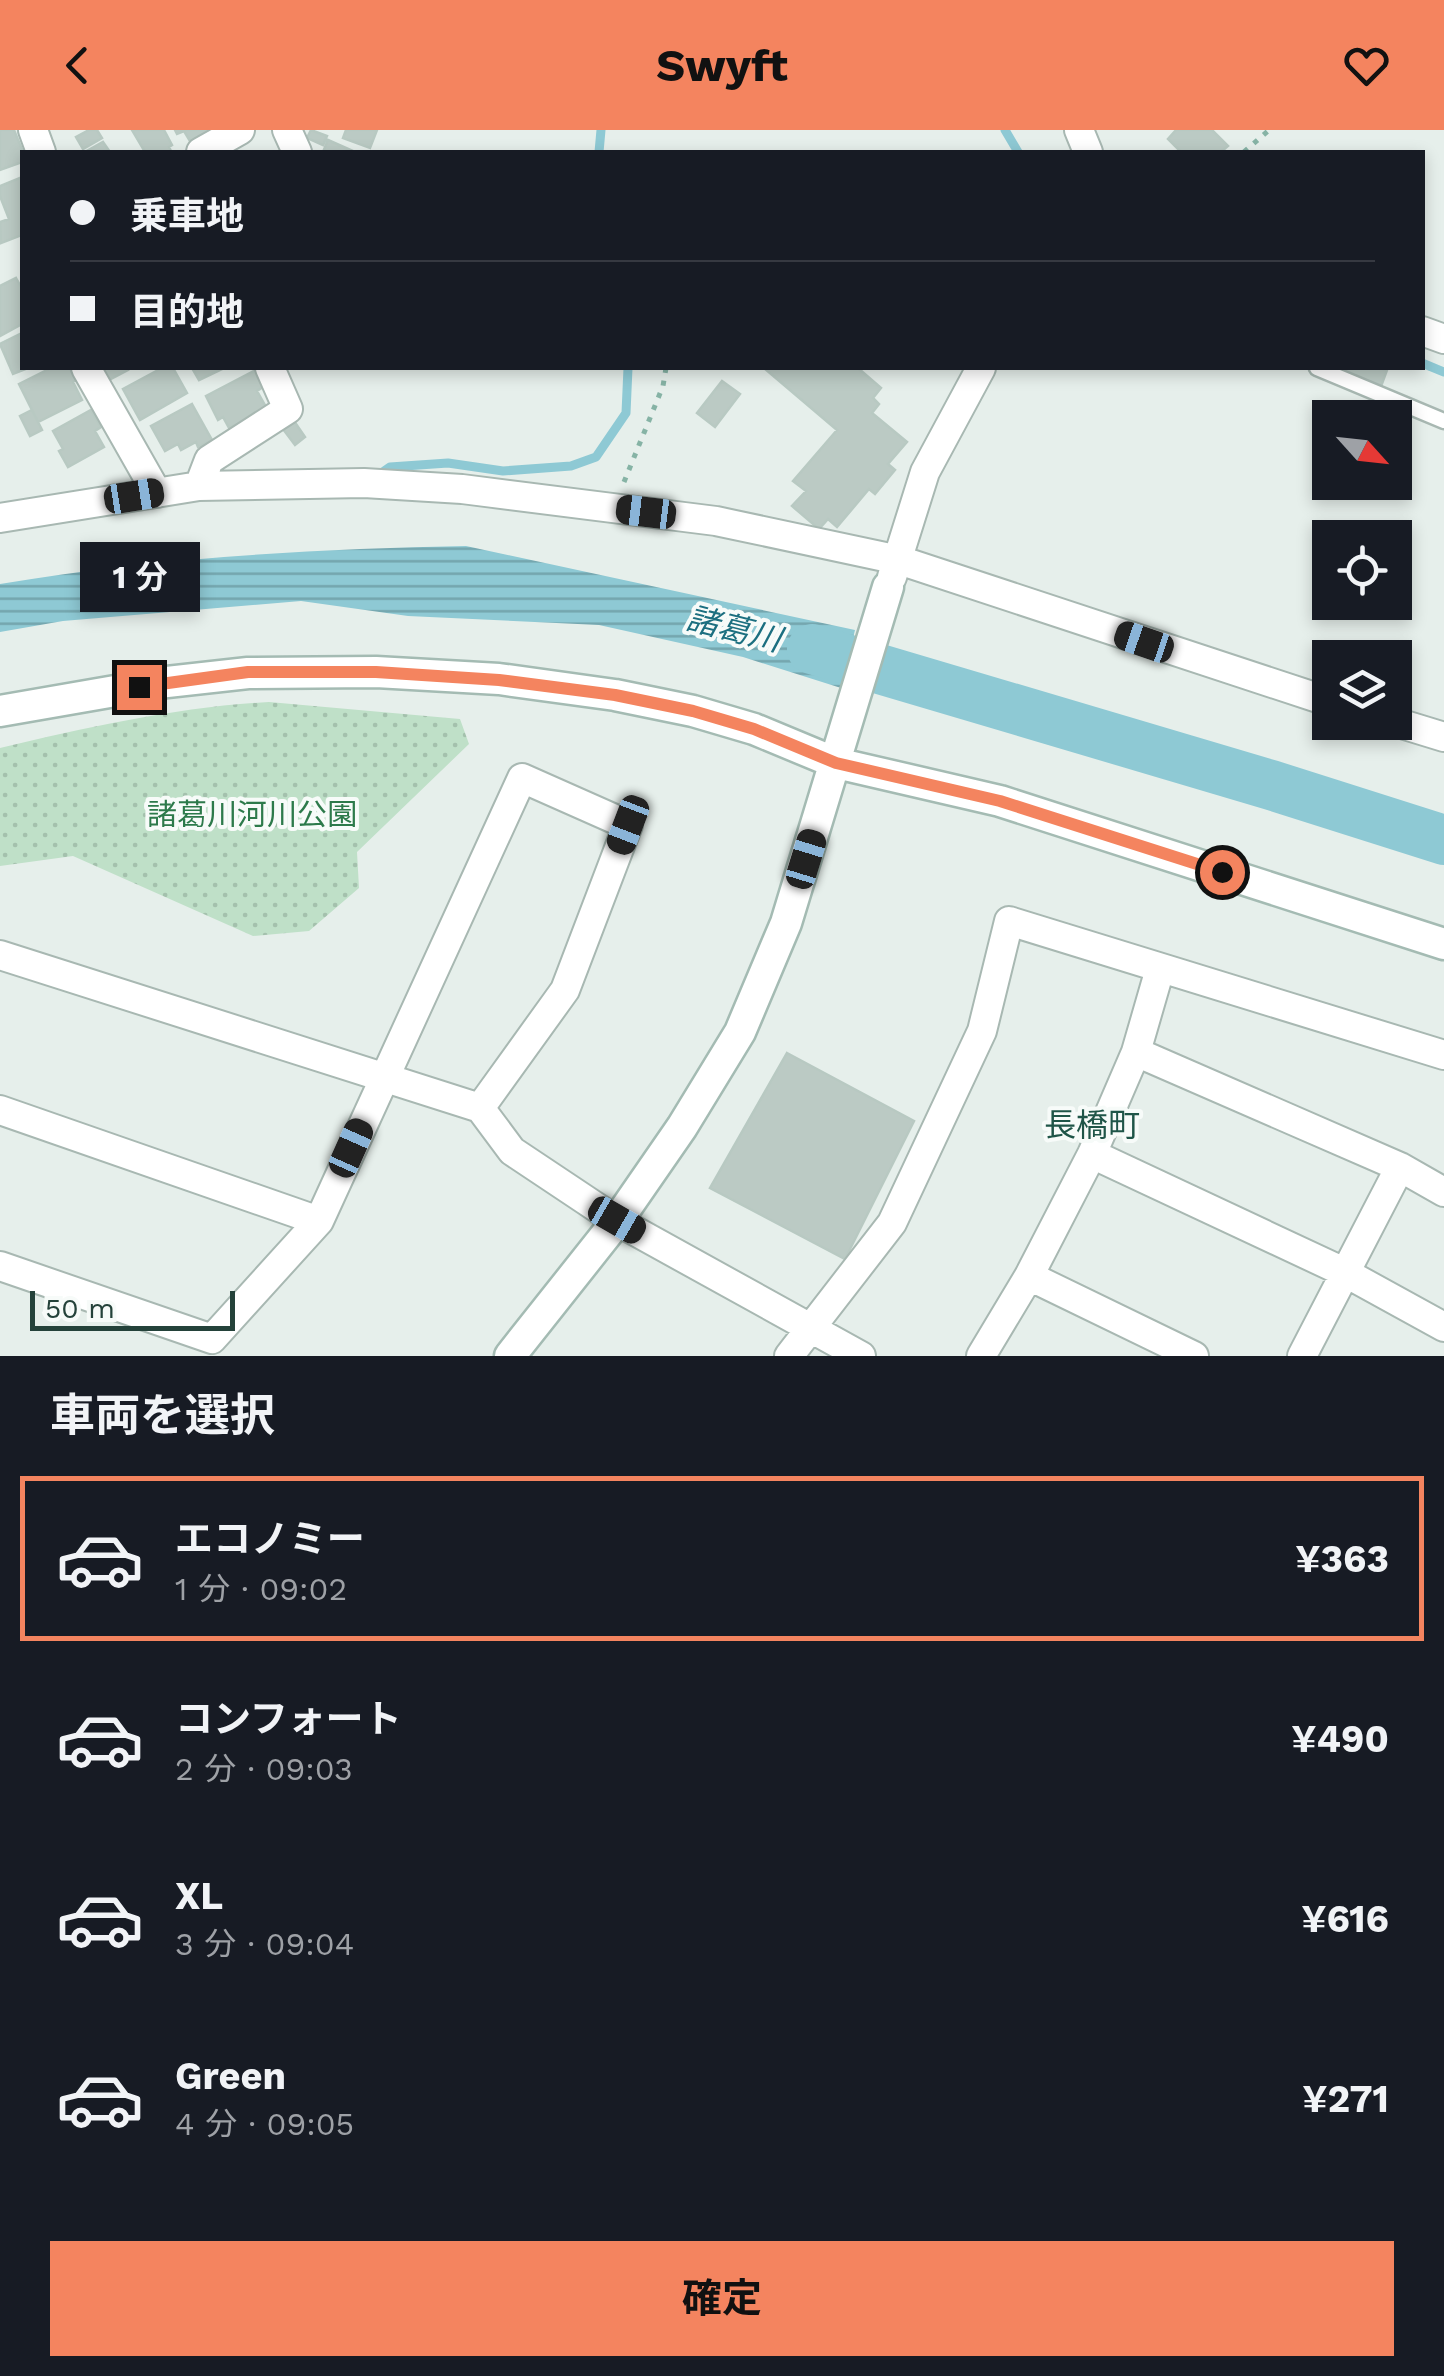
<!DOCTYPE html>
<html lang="ja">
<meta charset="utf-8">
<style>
body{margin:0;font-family:"Work Sans","Noto Sans JP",sans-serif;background:#242831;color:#f1f3f6;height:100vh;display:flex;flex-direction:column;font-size:38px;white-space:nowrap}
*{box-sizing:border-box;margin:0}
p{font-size:32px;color:#9ea1a6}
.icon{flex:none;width:55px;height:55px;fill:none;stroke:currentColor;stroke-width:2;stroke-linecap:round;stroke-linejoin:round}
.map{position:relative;height:1226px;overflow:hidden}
.panel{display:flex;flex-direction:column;background:#171b24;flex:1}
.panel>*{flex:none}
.guide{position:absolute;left:20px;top:20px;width:1405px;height:220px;border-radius:0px;box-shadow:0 5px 15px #0003;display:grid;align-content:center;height:220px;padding:0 50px;background:#171b24}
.needle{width:65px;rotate:117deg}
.buttons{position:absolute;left:1312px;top:270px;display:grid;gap:20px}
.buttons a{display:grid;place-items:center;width:100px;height:100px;border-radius:0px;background:#171b24;box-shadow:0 5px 15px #0003;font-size:50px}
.scale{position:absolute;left:30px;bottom:25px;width:205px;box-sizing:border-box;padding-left:10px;border:5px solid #24423a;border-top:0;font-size:28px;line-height:35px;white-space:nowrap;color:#24423a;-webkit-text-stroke:8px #f7fbf9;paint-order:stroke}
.end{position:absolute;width:45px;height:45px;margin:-22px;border:12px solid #f4845f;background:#111;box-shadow:0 0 0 5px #111}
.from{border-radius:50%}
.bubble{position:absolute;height:70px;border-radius:0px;background:#171b24;box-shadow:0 5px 15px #0003;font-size:32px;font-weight:700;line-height:70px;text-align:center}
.car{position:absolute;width:30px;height:60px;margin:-30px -15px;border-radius:12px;box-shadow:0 0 8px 2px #0007;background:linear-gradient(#222 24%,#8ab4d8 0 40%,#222 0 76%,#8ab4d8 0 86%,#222 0)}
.guide b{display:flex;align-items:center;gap:35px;height:95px;font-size:38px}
.guide b+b{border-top:2px solid #363941}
.guide i{width:25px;height:25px;background:#f1f3f6}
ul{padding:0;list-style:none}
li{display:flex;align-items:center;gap:30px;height:165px;margin:0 20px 15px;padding:0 30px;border:5px solid transparent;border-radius:0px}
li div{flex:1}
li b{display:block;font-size:38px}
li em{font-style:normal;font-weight:700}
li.active{border-color:#f4845f}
li>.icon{width:90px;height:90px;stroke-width:1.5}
h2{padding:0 50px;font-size:45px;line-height:120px}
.button{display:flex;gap:20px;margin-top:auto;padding:20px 50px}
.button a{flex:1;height:115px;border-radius:0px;background:#f4845f;color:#111;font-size:40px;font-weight:700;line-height:115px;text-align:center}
header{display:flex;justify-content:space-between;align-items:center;height:130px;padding:0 50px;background:#f4845f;color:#111;font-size:45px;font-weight:700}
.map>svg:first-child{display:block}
.park{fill:url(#park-dots)}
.water{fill:url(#water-rules)}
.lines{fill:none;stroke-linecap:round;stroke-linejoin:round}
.stream{stroke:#8ec9d4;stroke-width:9}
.river{stroke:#8ec9d4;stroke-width:50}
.building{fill:#bbcac4;stroke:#b8c9c2;stroke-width:2.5}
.lane-casing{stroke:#a8b8b2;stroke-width:19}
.street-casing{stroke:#a8b8b2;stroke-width:32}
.secondary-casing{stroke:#a4bbb3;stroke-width:35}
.path{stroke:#86b3a5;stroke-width:5;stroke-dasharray:5 8;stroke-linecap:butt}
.lane{stroke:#fff;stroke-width:14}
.street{stroke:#fff;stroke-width:28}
.secondary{stroke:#fff;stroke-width:30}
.route{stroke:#f4845f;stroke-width:12}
.labels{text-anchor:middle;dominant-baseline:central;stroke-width:8;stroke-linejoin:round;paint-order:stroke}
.park-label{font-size:30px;fill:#2d7a4b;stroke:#f7fbf9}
.water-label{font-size:32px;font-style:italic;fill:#1c6f80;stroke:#f7fbf9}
.neighbourhood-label{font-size:32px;fill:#1f5548;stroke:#f7fbf9}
</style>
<header><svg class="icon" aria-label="back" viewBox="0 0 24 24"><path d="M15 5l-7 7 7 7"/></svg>Swyft<svg class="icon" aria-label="heart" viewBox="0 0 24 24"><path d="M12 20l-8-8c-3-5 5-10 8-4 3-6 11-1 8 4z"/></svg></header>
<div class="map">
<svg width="1444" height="1226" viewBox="0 0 1444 1226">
<defs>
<pattern id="park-dots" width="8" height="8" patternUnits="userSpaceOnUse" patternTransform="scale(2.5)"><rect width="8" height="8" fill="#bfe0c8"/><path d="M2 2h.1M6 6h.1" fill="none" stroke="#a4c1ad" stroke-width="1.8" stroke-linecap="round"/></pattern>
<pattern id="water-rules" width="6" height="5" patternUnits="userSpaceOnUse" patternTransform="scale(2.5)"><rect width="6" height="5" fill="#8ec9d4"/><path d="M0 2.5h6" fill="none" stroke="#74a5ad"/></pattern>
</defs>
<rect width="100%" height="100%" fill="#e6efeb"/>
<!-- park -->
<path class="park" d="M269,572l191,17 9,25 -112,108 2,36 -50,43 -56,5 -180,-80 -73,10v-118c89,-21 178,-41 269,-46z"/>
<!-- water -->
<path class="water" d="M466,416l389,84 -14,58 -98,-31 -144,-32 -191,-9 -107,-15 -238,20 -63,11v-48c154,-26 311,-35 466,-38z"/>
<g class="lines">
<!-- stream -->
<path class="stream" d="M1005,0l13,22
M599,22l2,-22
M1422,233l22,9
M380,344l10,-7 58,-4 55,8 68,-5 25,-9 30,-44 2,-45"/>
<!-- river -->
<path class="river" d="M812,519l459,136 173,55"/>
</g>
<!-- building -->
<path class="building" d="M0,0h14l9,22 -1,10 -22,8z
M89,0h8l5,8 -19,11 -7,-12z
M132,0h32l8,15 -3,2 2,4 -26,1z
M175,0h35l-20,11 -6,-10 -7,3z
M311,0l16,6 -4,9 -16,-7z
M346,0h31l-7,18 -27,-10z
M1176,0h36l16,16 -7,6h-40l-13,-13z
M328,10l27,12h-32z
M103,12l7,10h-25z
M22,47v58l-21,8 -1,-21 9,-3 -9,-23v-10z
M16,148l4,7 2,-1v40l-22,12v-50z
M22,203v35h6l-15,6 -13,-30z
M51,238h19l6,12 -3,2 9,18 -44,22 -19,-38z
M103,238h24l1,2 -23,12 -7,-12z
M162,238h11l14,25 -47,27 -17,-31z
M192,238h32l-25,12z
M764,238h94l23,20 -8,10 6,6 -7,9 35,29 -19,22 7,6 -20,24 -6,-5 -32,38 -9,-8 -9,10 -27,-23 14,-15 -13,-10 44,-51z
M1326,238h54l7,2 -7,19z
M254,241l9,16 -6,4 9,16 -12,6 2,3 -27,12 -6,-11 -5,3 -12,-24z
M722,251l18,13 -25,33 -18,-14z
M192,274l20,36 -14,7 -2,-5 -15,8 -3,-6 -13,7 -14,-25z
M32,280l10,20 -12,6 -10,-20z
M91,280l10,17 -6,4 9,16 -36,20 -9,-16 4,-2 -10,-18z
M294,291l11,16 -10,8 -12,-16z
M787,923l127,68 -69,138 -135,-71z"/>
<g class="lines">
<defs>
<path id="lane" d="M1317,238l127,53"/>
<path id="street" d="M33,0l8,22
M287,0l10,22
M1079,0l9,22
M201,22l39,-22
M1422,201l22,8
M86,238l71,125
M199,356l10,-26 79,-51 -18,-41
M0,388l199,-32 165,-3 98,6 254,32 183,39 431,142
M892,447l33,-105 56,-104
M1395,592l49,15
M0,825l480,153 32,43 105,70 244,135
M1136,922l264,115 44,25
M0,980l319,111
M1092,1024l252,118 100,55
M0,1136l212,73 107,-118 203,-443 106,47 -63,165 -85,118
M1029,1146l165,80
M789,1226l103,-133 90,-192 27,-110 435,134
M981,1226l48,-80 63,-122 44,-102 24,-83
M1302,1226l98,-189"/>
<path id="secondary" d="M0,581l167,-29 81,-9 128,-1 123,7 116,16 78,16 61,18 82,34 164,38 444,143
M510,1226l107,-135 65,-94 58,-95 46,-109 102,-336"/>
</defs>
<!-- lane casing -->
<use href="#lane" class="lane-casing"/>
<!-- street casing -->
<use href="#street" class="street-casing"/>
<!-- secondary casing -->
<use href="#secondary" class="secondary-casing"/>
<!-- path -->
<path class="path" d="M1244,22l25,-22
M624,352l39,-96 3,-18"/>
<!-- lane -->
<use href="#lane" class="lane"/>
<!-- street -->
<use href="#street" class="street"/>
<!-- secondary -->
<use href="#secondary" class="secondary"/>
</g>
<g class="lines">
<!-- route -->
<path class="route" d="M139,557l109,-15h128l123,8 116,15 78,16 61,18 82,34 164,38 222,71"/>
</g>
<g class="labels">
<!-- park labels -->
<g class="park-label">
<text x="252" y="684">諸葛川河川公園</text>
</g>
<!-- water labels -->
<g class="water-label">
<text transform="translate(734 499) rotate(14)">諸葛川</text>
</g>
<!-- neighbourhood labels -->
<g class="neighbourhood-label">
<text x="1092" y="995">長橋町</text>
</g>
</g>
</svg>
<div class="buttons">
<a><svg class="needle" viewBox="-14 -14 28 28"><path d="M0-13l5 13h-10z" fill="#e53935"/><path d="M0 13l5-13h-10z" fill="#9ea1a6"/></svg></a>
<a><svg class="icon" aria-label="locate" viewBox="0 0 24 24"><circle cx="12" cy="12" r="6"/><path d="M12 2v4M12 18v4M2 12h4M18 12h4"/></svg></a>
<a><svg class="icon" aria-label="layers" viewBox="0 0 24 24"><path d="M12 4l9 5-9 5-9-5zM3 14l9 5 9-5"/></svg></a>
</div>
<div class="scale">50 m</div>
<i class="end from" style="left:1222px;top:742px"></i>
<i class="end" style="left:139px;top:557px"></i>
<div class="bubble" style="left:80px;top:412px;width:120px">1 分</div>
<i class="car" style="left:134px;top:366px;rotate:81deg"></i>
<i class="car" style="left:646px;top:382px;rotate:277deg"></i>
<i class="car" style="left:1144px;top:512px;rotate:289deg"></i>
<i class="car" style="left:628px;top:695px;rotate:201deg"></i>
<i class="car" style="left:806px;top:729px;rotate:17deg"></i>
<i class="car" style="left:351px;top:1018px;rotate:24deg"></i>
<i class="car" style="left:617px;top:1090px;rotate:120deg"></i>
<div class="guide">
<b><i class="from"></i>乗車地</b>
<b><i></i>目的地</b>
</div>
</div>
<section class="panel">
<h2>車両を選択</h2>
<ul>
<li class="active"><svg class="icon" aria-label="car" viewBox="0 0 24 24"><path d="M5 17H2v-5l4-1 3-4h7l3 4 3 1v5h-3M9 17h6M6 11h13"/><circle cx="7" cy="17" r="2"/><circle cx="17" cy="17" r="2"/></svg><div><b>エコノミー</b><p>1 分 · 09:02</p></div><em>¥363</em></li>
<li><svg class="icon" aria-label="car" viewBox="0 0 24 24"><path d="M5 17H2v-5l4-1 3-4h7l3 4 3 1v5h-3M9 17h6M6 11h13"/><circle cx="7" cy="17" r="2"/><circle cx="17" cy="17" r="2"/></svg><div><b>コンフォート</b><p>2 分 · 09:03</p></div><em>¥490</em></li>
<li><svg class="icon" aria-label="car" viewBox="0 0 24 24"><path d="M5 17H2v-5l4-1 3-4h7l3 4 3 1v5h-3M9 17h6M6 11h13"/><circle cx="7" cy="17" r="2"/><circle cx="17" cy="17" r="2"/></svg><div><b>XL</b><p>3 分 · 09:04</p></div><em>¥616</em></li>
<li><svg class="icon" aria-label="car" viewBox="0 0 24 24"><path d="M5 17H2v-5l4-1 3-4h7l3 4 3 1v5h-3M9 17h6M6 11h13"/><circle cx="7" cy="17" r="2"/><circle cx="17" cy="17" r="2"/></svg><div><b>Green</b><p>4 分 · 09:05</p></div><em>¥271</em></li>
</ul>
<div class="button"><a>確定</a></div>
</section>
